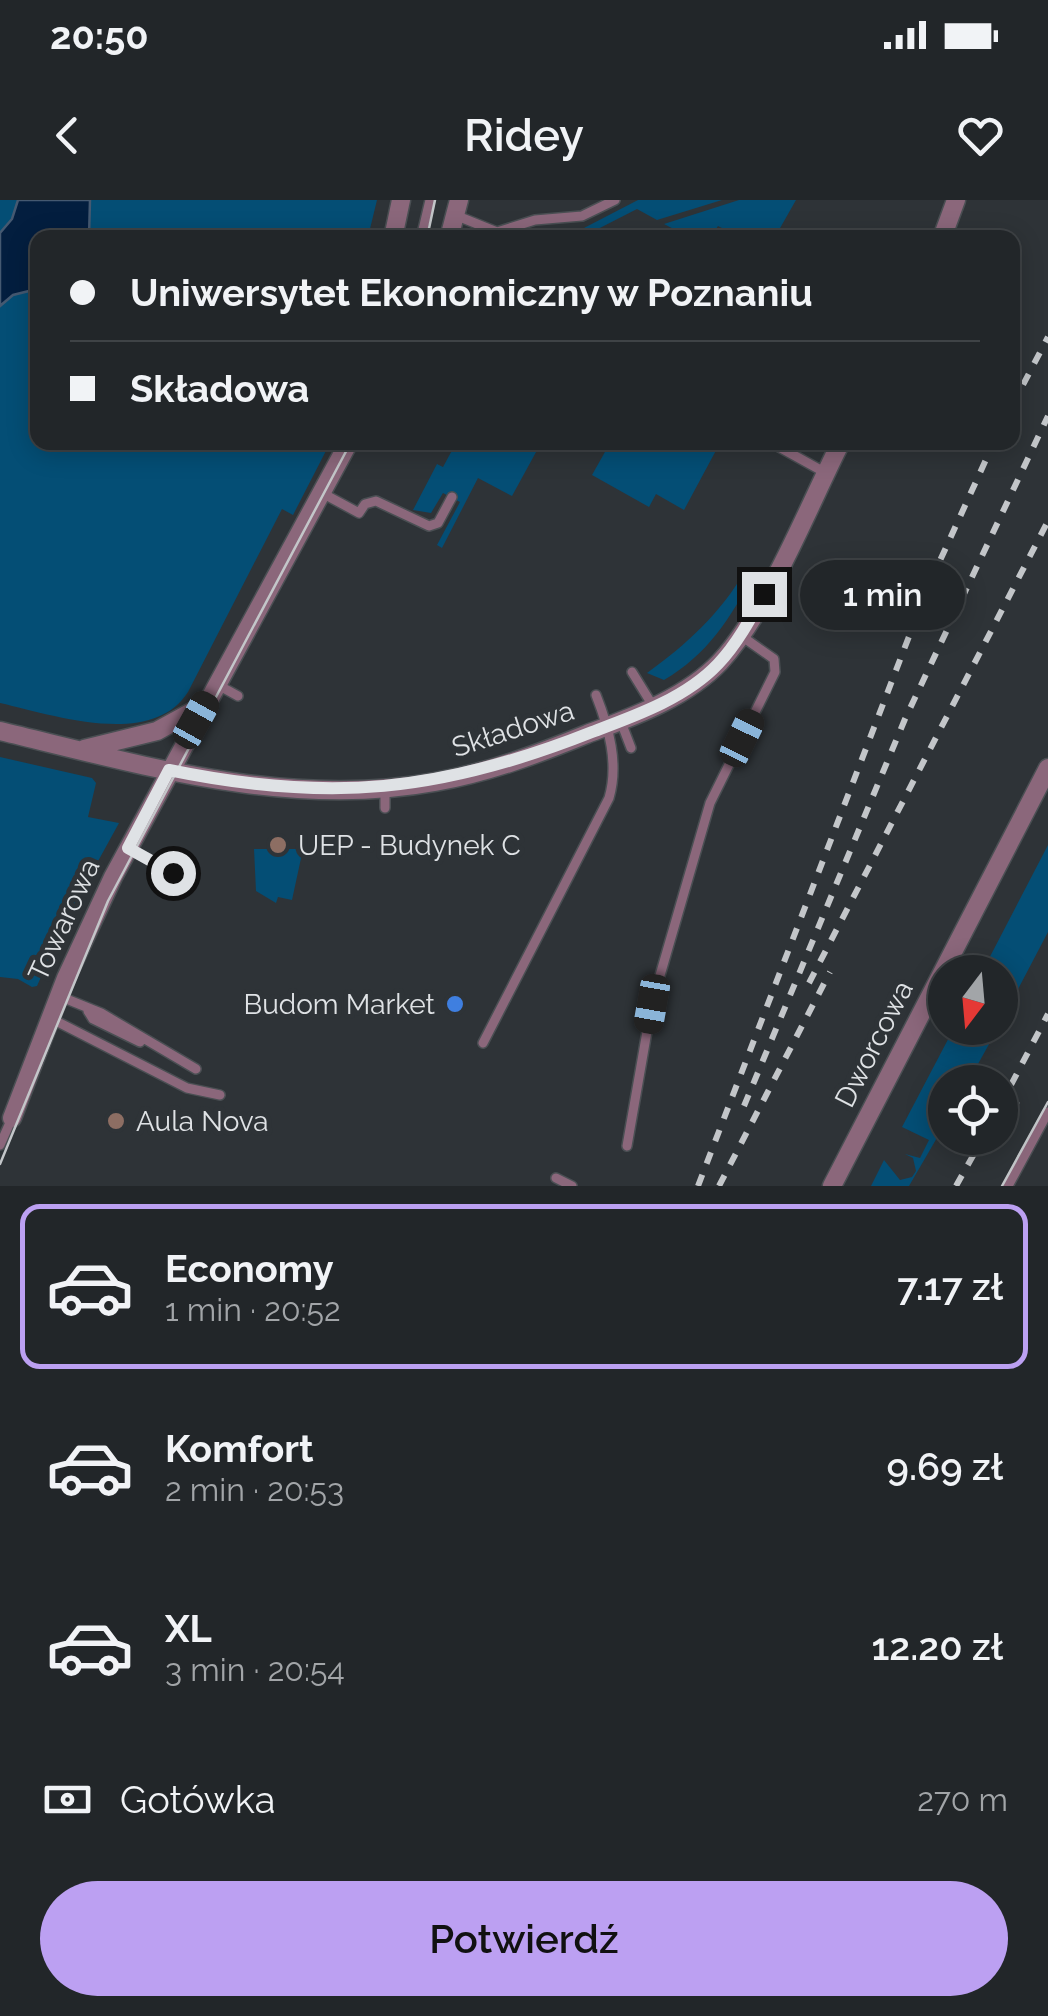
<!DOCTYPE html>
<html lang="pl">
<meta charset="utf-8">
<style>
body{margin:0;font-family:Raleway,sans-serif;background:#2a2e31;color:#f1f3f6;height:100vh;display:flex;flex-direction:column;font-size:38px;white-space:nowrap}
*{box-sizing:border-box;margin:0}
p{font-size:32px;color:#a2a5a8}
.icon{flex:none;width:55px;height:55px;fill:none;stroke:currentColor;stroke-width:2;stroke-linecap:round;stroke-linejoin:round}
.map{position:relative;height:986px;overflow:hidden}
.side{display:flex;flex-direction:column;background:#222629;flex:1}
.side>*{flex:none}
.top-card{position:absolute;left:30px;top:30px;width:990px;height:220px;border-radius:20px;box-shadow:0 5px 25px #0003,0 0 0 2px #3f4346;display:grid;align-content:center;height:220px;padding:0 40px;background:#222629}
.needle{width:65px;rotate:196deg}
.fabs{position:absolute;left:928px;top:755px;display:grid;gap:20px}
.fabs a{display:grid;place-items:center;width:90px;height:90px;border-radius:50%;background:#222629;box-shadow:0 5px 25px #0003,0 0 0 2px #3f4346;font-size:50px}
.end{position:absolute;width:45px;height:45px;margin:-22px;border:12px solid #dfe2e5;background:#111;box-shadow:0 0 0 5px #111}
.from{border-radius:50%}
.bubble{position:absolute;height:70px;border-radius:35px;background:#222629;box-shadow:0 5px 25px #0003,0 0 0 2px #3f4346;font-size:32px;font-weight:600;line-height:70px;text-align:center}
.car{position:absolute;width:30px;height:60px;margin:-30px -15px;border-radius:12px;box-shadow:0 0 8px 2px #0007;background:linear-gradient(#222 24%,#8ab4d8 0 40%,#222 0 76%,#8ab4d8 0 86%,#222 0)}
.top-card b{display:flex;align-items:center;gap:35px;height:95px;font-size:38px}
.top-card b+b{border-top:2px solid #3f4346}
.top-card i{width:25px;height:25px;background:#f1f3f6}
ul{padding:18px 0 0;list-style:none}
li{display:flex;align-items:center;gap:30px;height:165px;margin:0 20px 15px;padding:0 20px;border:5px solid transparent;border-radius:20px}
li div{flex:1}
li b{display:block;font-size:38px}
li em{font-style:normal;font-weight:600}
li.active{border-color:#bca0f2}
li>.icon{width:90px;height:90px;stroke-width:1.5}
.pay{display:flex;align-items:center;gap:25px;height:110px;padding:0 40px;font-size:38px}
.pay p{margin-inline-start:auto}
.primary-button{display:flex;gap:20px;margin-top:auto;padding:20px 40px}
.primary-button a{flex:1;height:115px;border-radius:60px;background:#bca0f2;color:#111;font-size:40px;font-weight:600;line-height:115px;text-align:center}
.status{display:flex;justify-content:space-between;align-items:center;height:70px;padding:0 50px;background:#222629;direction:ltr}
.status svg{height:28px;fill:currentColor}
header{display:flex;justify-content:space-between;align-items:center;height:130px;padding:0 40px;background:#222629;font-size:45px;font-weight:600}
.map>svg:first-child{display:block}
.green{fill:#044e75}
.water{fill:#031e3f;stroke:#455971;stroke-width:2.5}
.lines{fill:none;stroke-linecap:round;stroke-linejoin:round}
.lane-casing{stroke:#4a4f53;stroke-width:12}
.street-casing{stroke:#4a4f53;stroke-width:21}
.lane{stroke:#8b677b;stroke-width:9}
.street{stroke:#8b677b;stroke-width:18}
.tram{stroke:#c3c6c9;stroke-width:2.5}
.rail{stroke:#c3c6c9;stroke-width:6;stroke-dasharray:12 12;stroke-linecap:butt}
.route{stroke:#dfe2e5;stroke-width:12}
.education-dot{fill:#8d6e63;stroke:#2e3337;stroke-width:4}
.shop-dot{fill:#3f7fe0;stroke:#2e3337;stroke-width:4}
.labels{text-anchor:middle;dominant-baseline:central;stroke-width:10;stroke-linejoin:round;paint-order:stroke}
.street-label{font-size:28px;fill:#dfe2e5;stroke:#2e3337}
.poi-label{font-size:28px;fill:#dfe2e5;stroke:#2e3337;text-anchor:start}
</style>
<div class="status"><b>20:50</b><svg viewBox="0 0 49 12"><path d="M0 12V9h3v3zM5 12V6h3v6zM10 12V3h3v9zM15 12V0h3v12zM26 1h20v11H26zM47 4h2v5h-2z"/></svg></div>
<header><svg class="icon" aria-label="back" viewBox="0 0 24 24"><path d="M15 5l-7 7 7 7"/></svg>Ridey<svg class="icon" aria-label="heart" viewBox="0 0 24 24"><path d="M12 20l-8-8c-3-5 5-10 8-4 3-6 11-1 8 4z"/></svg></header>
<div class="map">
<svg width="1048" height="986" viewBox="0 0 1048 986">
<rect width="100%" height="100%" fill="#2e3337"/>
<!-- green -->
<path class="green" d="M0,0h377l-9,37 -330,1v204l292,1 -37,72 -11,-6 -94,183c-36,57 -135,23 -188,11z
M638,0h84l-65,20 -20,-11 -45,23 -49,5 41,-9z
M739,0h57l-21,37h-36l-21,-11 -7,11h-22l-25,-13z
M456,243l25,3 2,-3h58l-29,53 -34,-18 -36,70 -5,-3 23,-43 -17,-9 -12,20 -18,-3 24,-46 6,3z
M610,243v-1l110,1 -36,67 -28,-16 -7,13 -57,-32z
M745,371l8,4c-22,43 -46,80 -89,105l-17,-7c40,-29 73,-59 98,-102z
M0,557l92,21 4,5 -8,34 31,6 -50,91 -32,72 -5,1 -14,-8 -18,-2z
M1048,645v87l-32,61 -16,-9v-12h-18z
M254,649h49l-11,51 -14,-3 -2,6 -20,-12z
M954,828h44l-30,54h-23v42l-36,62h-38l13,-26 16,20 12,-3 4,-6 -3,-13 -8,-4 15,4 9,-18 -27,-13z"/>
<!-- water -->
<path class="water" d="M18,0h72l-1,37 -51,1 -1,51 -24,6 -13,11v-73l12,-14z"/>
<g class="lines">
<defs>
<path id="lane" d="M455,15l42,17 38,-12 47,-4 33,-16
M421,38l9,-38
M770,242l56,31
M322,293l37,20 6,-9 11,-3 53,25 9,-3 14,-26
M632,472l21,34
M218,485l20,11
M621,522l10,26
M385,588v20
M128,648l45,25
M59,796l42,17 95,56
M88,811l5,8 47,23
M50,818l137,70 33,7
M483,843l126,-245c10,-34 0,-70 -13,-103
M0,945l12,-27
M627,946l25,-143 58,-200 65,-131 -1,-13 -34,-24
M556,978l16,8
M1008,986l40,-74"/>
<path id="street" d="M393,38l8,-38
M449,38l10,-38
M942,38l14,-38
M0,531c142,34 288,78 435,51 52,-9 103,-28 152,-48 45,-17 99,-36 133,-72 48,-52 88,-155 121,-220
M84,549l73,-18 42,-23
M12,918l54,-140 47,-101 236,-435
M832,986l216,-418"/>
</defs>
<!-- lane casing -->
<use href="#lane" class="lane-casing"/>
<!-- street casing -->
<use href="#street" class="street-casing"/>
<!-- lane -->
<use href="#lane" class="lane"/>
<!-- street -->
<use href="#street" class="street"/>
<!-- tram -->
<path class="tram" d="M427,38l8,-38
M0,964l108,-263 243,-459
M1002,986l46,-84"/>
<!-- rail -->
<path class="rail" d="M1012,206l36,-69
M809,783l239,-462
M744,906l161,-387 143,-303
M1000,906l48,-92
M1000,933l21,-39
M698,986l230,-599 66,-145
M719,986l111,-214
M956,986l27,-48"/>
</g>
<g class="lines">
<!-- route -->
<path class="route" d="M173,673l-45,-25 41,-78c160,33 272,22 423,-38 43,-16 94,-34 126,-68 19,-20 33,-46 46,-70"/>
</g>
<!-- markers -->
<g class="education-dot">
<circle cx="278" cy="645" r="10"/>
<circle cx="116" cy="921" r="10"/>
</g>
<circle class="shop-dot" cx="455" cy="804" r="10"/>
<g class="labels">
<!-- street labels -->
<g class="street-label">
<text transform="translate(513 529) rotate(-18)">Składowa</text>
<text transform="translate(64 720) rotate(-65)">Towarowa</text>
<text transform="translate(874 844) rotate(-63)">Dworcowa</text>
</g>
<!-- poi labels -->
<g class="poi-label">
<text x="298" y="645">UEP - Budynek C</text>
<text x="435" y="804" text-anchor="end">Budom Market</text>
<text x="136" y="921">Aula Nova</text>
</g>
</g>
</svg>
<div class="fabs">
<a><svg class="needle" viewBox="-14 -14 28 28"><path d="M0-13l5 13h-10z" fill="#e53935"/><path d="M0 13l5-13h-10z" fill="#a2a5a8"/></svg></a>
<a><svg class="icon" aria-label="locate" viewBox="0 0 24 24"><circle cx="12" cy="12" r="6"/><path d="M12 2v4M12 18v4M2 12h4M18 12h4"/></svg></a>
</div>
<i class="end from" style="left:173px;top:673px"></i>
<i class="end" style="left:764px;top:394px"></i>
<div class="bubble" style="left:800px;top:360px;width:165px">1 min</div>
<i class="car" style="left:196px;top:520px;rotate:29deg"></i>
<i class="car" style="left:742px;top:538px;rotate:26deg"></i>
<i class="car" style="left:652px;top:804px;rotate:190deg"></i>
<div class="top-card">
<b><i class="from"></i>Uniwersytet Ekonomiczny w Poznaniu</b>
<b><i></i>Składowa</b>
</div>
</div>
<section class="side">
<ul>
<li class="active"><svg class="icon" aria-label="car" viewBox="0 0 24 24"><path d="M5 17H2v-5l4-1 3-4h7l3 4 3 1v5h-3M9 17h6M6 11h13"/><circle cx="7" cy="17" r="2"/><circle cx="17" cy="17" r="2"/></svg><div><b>Economy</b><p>1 min · 20:52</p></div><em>7.17 zł</em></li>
<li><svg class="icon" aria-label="car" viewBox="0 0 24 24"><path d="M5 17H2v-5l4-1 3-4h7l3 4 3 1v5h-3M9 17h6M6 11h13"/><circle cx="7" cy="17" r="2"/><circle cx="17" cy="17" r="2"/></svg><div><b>Komfort</b><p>2 min · 20:53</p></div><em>9.69 zł</em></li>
<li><svg class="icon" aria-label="car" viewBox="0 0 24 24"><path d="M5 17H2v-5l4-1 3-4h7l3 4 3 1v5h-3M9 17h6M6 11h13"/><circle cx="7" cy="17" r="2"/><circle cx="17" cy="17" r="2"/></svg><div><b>XL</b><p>3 min · 20:54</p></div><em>12.20 zł</em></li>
</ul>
<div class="pay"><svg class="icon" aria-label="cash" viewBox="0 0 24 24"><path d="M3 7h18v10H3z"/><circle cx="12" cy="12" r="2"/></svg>Gotówka<p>270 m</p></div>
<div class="primary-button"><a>Potwierdź</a></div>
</section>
